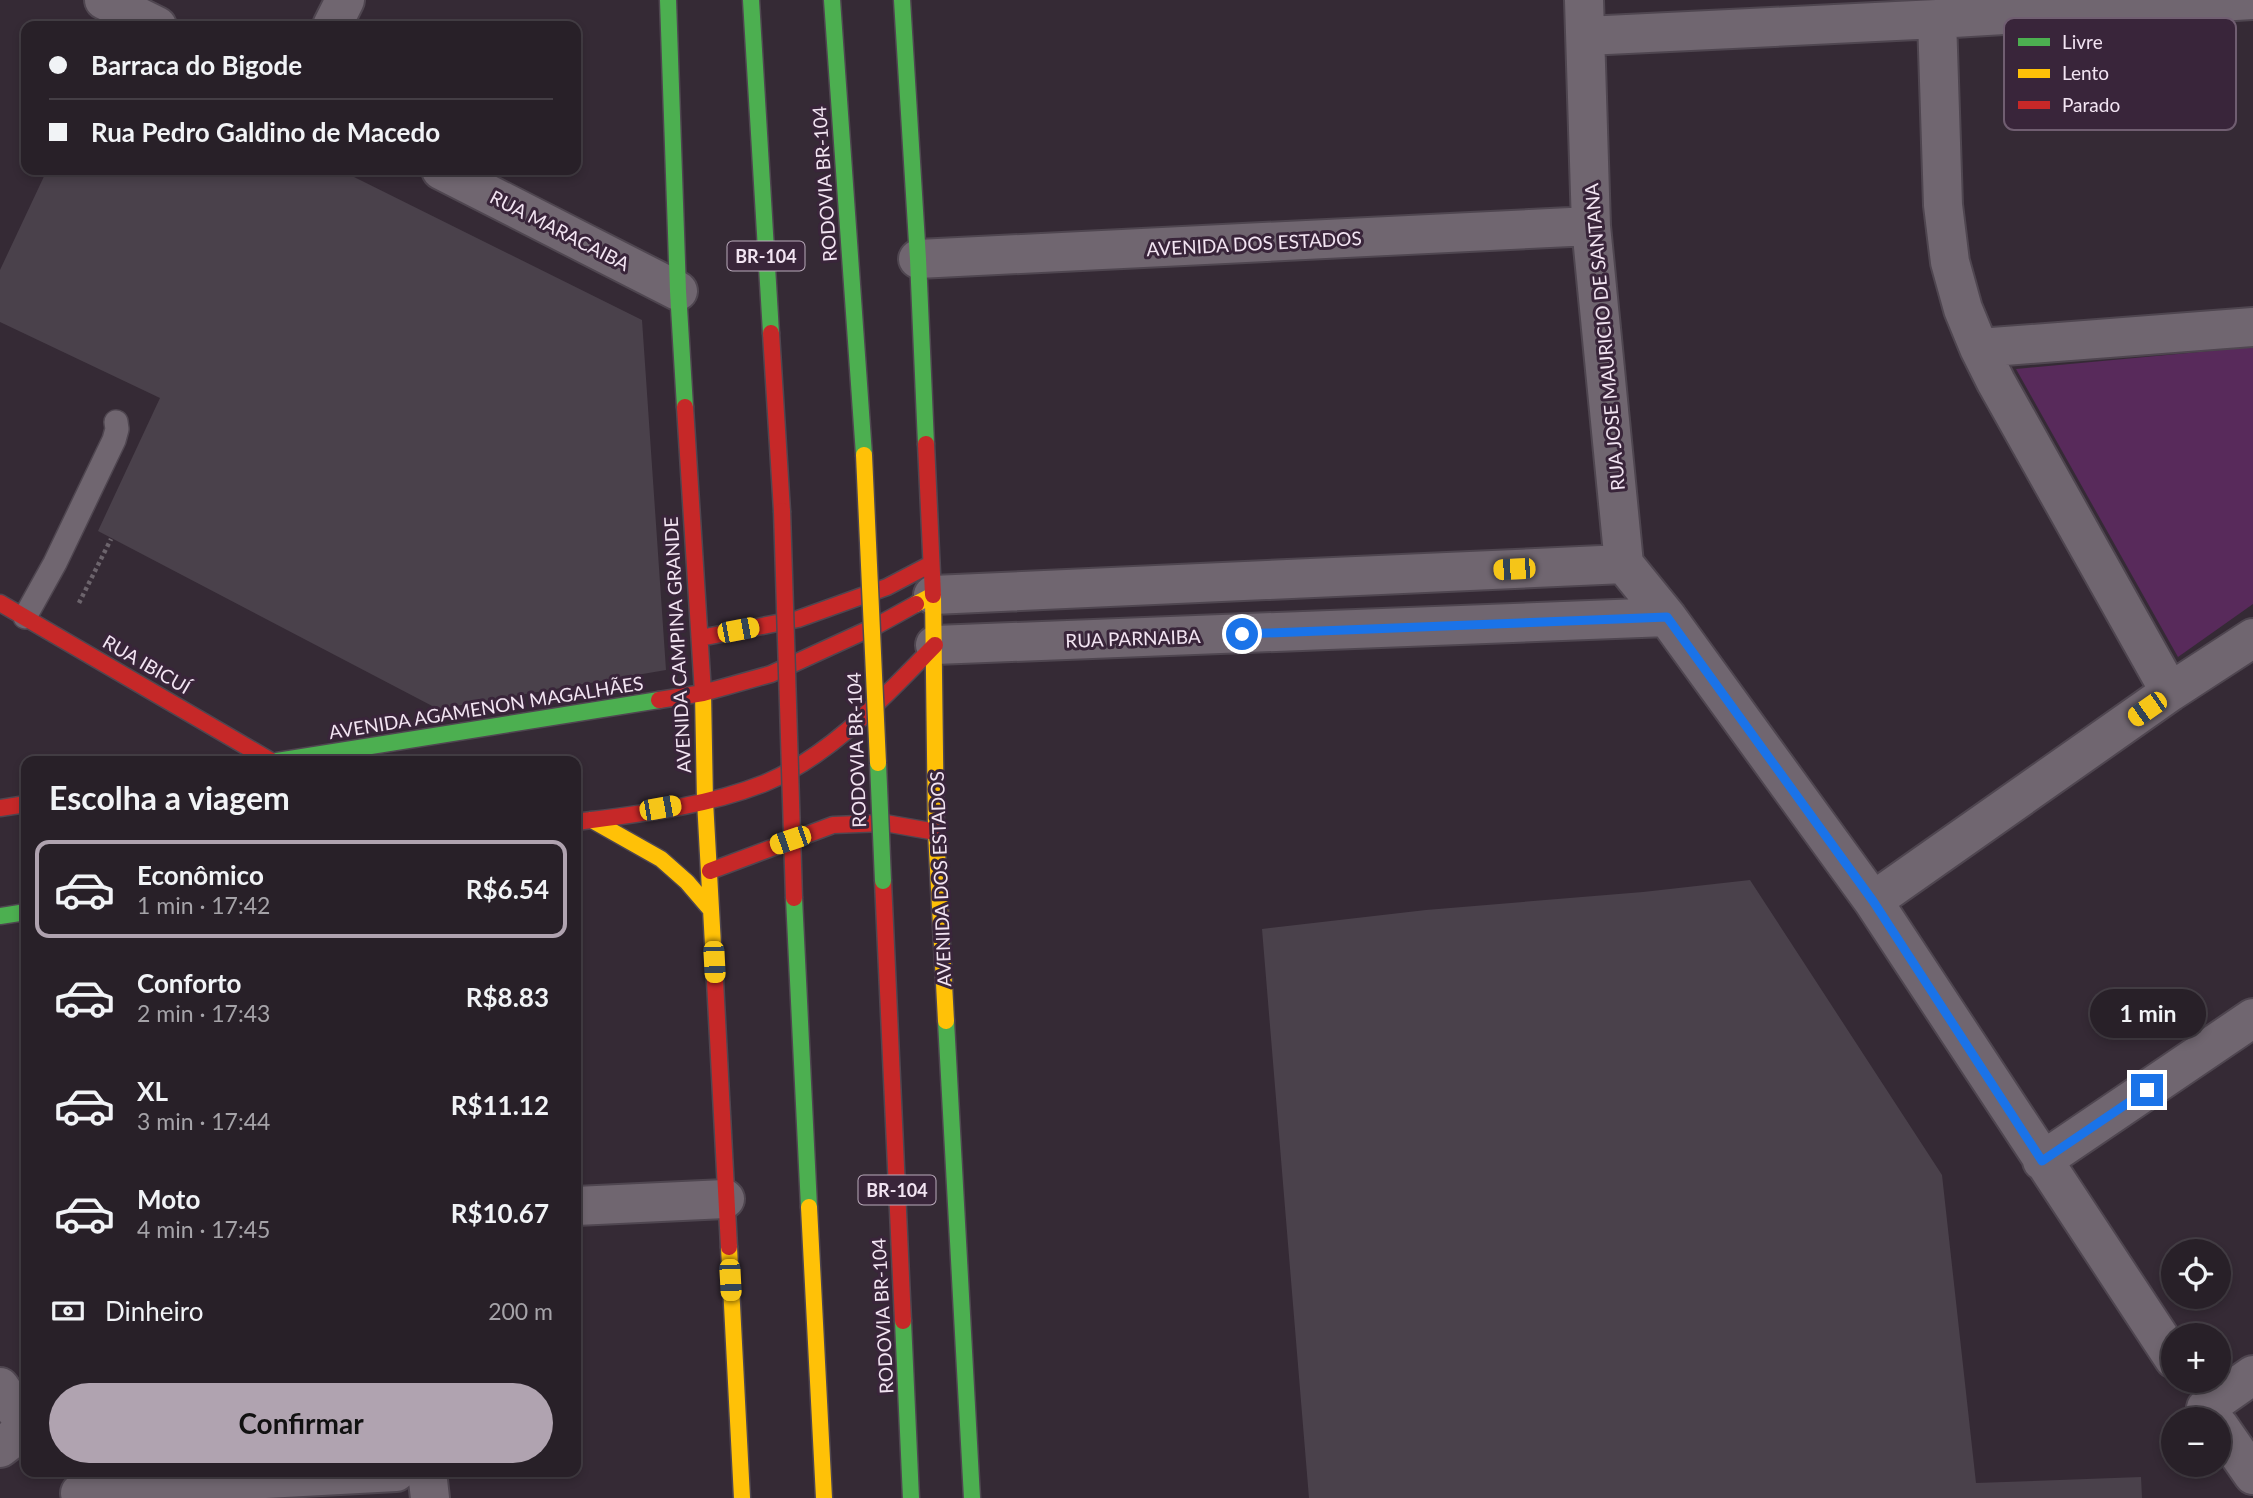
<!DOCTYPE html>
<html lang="pt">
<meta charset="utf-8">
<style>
body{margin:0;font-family:Lato,sans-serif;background:#342d34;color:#f1f3f6;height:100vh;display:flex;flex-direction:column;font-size:26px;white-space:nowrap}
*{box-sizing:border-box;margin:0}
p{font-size:23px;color:#a5a3a8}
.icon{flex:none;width:38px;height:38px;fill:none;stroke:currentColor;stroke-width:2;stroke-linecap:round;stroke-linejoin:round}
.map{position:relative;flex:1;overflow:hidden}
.panel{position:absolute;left:21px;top:756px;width:560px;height:721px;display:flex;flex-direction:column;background:#282028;border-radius:14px;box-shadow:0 4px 10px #0003,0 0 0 2px #443e45}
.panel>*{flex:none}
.banner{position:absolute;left:21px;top:21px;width:560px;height:154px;border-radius:14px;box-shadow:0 4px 10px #0003,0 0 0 2px #443e45;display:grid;align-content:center;height:154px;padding:0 28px;background:#282028}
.fabs{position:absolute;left:2161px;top:1239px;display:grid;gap:14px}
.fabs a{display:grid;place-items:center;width:70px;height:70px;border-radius:50%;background:#282028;box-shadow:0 4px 10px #0003,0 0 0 2px #443e45;font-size:35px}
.end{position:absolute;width:32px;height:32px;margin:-16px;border:9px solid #1a73e8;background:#fff;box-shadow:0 0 0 4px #fff}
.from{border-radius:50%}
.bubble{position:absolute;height:49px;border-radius:24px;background:#282028;box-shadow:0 4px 10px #0003,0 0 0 2px #443e45;font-size:23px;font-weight:700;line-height:49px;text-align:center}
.car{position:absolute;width:21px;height:42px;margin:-21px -10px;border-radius:9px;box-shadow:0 0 5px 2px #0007;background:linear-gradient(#f5c518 24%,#345 0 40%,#f5c518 0 76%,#345 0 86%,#f5c518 0)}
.banner b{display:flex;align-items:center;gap:24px;height:66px;font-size:26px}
.banner b+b{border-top:2px solid #443e45}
.banner i{width:18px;height:18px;background:#f1f3f6}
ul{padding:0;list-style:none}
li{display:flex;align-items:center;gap:21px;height:98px;margin:0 14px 10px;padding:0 14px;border:4px solid transparent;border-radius:14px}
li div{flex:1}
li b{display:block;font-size:26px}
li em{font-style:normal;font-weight:700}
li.current{border-color:#b0a3b0}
li>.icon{width:63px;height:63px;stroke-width:1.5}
h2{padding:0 28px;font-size:32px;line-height:84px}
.pay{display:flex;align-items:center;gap:18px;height:77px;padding:0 28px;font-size:26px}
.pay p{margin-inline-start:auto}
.button{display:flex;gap:14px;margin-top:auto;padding:14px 28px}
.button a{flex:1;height:80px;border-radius:42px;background:#b0a3b0;color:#111;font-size:28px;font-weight:700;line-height:80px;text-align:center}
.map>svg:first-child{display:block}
.green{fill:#582a5b}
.building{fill:#4a414b}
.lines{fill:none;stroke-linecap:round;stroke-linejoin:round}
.lane-casing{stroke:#4f4650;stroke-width:26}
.street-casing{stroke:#4f4650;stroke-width:42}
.fast-casing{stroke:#4f4650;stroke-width:19}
.slow-casing{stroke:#4f4650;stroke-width:19}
.jam-casing{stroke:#4f4650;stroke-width:19}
.path{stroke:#6c646c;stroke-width:4.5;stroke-dasharray:3.5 3.5;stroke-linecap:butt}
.lane{stroke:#706670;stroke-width:23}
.street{stroke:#706670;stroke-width:38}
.fast{stroke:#4caf50;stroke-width:16}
.slow{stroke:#ffc107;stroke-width:16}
.jam{stroke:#c62828;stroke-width:16}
.fast-bridge-casing{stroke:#4f4650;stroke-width:19;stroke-linecap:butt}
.slow-bridge-casing{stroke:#4f4650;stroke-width:19;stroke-linecap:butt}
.jam-bridge-casing{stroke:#4f4650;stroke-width:19;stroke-linecap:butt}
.fast-bridge{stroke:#4caf50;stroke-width:16}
.slow-bridge{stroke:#ffc107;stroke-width:16}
.jam-bridge{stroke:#c62828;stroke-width:16}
.route{stroke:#1a73e8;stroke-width:9}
.labels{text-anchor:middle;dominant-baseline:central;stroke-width:6;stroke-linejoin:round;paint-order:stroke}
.shield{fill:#39253a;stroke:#baabbb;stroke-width:2}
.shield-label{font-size:18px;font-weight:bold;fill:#f2e4f2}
.street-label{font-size:19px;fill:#f2e4f2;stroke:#39253a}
.key{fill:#39253a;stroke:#705e71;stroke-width:2}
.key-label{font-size:19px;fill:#f2e4f2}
</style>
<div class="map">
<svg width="2253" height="1498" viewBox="0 0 2253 1498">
<rect width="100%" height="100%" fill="#352a35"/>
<!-- green -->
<path class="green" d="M2253,347v257l-75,53 -162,-288z"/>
<!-- building -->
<path class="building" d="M47,170h293l302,150 24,350 -228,39 -340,-178 62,-133 -160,-76v-52z
M1750,880l192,295 34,308 165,-6 1,21h-833l-47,-569 164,-19 217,-18z"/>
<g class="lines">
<defs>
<path id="lane" d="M25,617l30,-54 59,-123 3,-11 -1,-7"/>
<path id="street" d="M104,0l53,26
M1584,0l7,226 33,338 43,53 206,284 301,458
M1937,19l6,186 7,57 13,47 16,39 17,34 174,310
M332,26l13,-26
M1586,36l351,-17 315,-19
M441,170l237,121
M918,259l673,-33
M1979,348l274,-21
M933,595l691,-31
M935,645l732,-28
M1873,901l297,-209 83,-54
M2042,1161l211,-143
M576,1206l149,-7
M0,1387l26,38
M2206,1408l47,-33
M2219,1426l34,49
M0,1448l26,-20
M427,1472l3,26
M80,1493l55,-7 261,-14"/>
<path id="fast" d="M668,0l10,291 7,116
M751,0l20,333
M832,0l32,455
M902,0l16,259 8,185
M277,761l382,-61
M794,898l15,309
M0,916l26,-4
M946,1021l26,477
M903,1321l8,177"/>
<path id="slow" d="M916,604l17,-9 3,237 10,189
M703,693l2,108 10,180
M592,820l69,39 26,23 24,28
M809,1207l15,291
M729,1247l13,251"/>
<path id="jam" d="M771,333l11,178
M685,407l18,286
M926,444l7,151
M0,603l271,158
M700,638l98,-19 89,-32 44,-23
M659,700l44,-7 68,-19 107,-49 38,-21
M0,808l26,-4
M576,822c63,-8 129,-15 189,-39 67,-28 120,-87 170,-138
M710,871l123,-46 52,-2 51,9
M883,881l20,440
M715,981l14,266"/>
</defs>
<!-- lane casing -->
<use href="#lane" class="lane-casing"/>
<!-- street casing -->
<use href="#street" class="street-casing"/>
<!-- fast casing -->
<use href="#fast" class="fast-casing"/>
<!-- slow casing -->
<use href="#slow" class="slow-casing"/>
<!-- jam casing -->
<use href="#jam" class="jam-casing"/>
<!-- path -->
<path class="path" d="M79,603l32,-64"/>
<!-- lane -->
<use href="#lane" class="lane"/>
<!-- street -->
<use href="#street" class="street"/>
<!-- fast -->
<use href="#fast" class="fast"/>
<!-- slow -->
<use href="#slow" class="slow"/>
<!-- jam -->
<use href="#jam" class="jam"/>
<defs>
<path id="fast-bridge" d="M878,763l5,118"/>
<path id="slow-bridge" d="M864,455l14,308"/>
<path id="jam-bridge" d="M782,511l12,387"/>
</defs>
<!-- fast-bridge casing -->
<use href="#fast-bridge" class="fast-bridge-casing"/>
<!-- slow-bridge casing -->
<use href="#slow-bridge" class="slow-bridge-casing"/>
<!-- jam-bridge casing -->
<use href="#jam-bridge" class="jam-bridge-casing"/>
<!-- fast-bridge -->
<use href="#fast-bridge" class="fast-bridge"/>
<!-- slow-bridge -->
<use href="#slow-bridge" class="slow-bridge"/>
<!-- jam-bridge -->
<use href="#jam-bridge" class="jam-bridge"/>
</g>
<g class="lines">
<!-- route -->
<path class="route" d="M1242,634l425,-17 206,284 169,260 105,-71"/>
</g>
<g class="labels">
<!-- shield labels -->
<g class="shield">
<rect x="727.5" y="241.5" width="77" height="29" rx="5"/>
<rect x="858.5" y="1175.5" width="77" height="29" rx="5"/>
</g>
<g class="shield-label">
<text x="766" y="256">BR-104</text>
<text x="897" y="1190">BR-104</text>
</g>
<!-- street labels -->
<g class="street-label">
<text transform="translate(824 184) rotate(-94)">RODOVIA BR-104</text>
<text transform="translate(560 230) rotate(27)">RUA MARACAIBA</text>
<text transform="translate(1254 243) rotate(-3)">AVENIDA DOS ESTADOS</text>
<text transform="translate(1604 337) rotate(-95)">RUA JOSE MAURICIO DE SANTANA</text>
<text transform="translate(1133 638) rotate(-2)">RUA PARNAIBA</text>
<text transform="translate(677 645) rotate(-93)">AVENIDA CAMPINA GRANDE</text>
<text transform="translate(147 664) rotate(30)">RUA IBICUÍ</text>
<text transform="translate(486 707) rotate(-9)">AVENIDA AGAMENON MAGALHÃES</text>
<text transform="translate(856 750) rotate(-92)">RODOVIA BR-104</text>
<text transform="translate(940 879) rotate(-92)">AVENIDA DOS ESTADOS</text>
<text transform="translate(882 1316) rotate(-93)">RODOVIA BR-104</text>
</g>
</g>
<!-- legend -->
<rect x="2004" y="18" width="232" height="112" rx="10" class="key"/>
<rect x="2018" y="38" width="32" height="8" fill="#4caf50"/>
<rect x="2018" y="69" width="32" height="9" fill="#ffc107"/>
<rect x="2018" y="101" width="32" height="8" fill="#c62828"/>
<g class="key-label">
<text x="2062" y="49">Livre</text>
<text x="2062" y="80">Lento</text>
<text x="2062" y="112">Parado</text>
</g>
</svg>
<div class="fabs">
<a><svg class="icon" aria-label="locate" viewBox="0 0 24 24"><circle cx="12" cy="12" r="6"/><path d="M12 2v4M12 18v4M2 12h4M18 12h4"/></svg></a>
<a>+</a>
<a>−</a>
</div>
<i class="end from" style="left:1242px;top:634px"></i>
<i class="end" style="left:2147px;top:1090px"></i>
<div class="bubble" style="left:2090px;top:989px;width:116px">1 min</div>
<i class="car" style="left:1514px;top:569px;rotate:267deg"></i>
<i class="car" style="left:738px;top:630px;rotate:79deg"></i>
<i class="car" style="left:2147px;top:709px;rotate:235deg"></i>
<i class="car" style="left:660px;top:808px;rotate:80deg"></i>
<i class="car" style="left:790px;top:840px;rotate:251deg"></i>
<i class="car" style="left:714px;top:962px;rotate:177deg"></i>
<i class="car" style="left:730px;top:1280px;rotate:177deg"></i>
<div class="banner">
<b><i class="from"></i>Barraca do Bigode</b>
<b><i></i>Rua Pedro Galdino de Macedo</b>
</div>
<section class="panel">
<h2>Escolha a viagem</h2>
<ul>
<li class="current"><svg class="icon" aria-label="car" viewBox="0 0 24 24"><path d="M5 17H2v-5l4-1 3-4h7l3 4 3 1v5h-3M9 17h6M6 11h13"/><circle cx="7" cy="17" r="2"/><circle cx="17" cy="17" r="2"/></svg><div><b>Econômico</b><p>1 min · 17:42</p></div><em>R$6.54</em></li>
<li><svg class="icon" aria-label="car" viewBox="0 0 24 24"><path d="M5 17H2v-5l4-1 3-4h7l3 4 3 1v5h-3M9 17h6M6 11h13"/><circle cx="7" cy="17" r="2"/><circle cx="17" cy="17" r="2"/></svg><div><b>Conforto</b><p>2 min · 17:43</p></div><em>R$8.83</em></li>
<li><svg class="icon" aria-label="car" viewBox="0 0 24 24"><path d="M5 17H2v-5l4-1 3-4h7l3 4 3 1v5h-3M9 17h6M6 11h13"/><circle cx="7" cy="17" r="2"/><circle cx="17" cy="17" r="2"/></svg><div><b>XL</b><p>3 min · 17:44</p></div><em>R$11.12</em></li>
<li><svg class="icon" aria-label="car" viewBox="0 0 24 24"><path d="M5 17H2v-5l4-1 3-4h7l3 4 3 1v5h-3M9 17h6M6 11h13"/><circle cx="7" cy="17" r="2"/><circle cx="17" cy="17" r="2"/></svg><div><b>Moto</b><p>4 min · 17:45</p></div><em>R$10.67</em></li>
</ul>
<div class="pay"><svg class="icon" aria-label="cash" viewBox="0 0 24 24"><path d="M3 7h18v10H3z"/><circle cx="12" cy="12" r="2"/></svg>Dinheiro<p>200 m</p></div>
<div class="button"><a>Confirmar</a></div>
</section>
</div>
